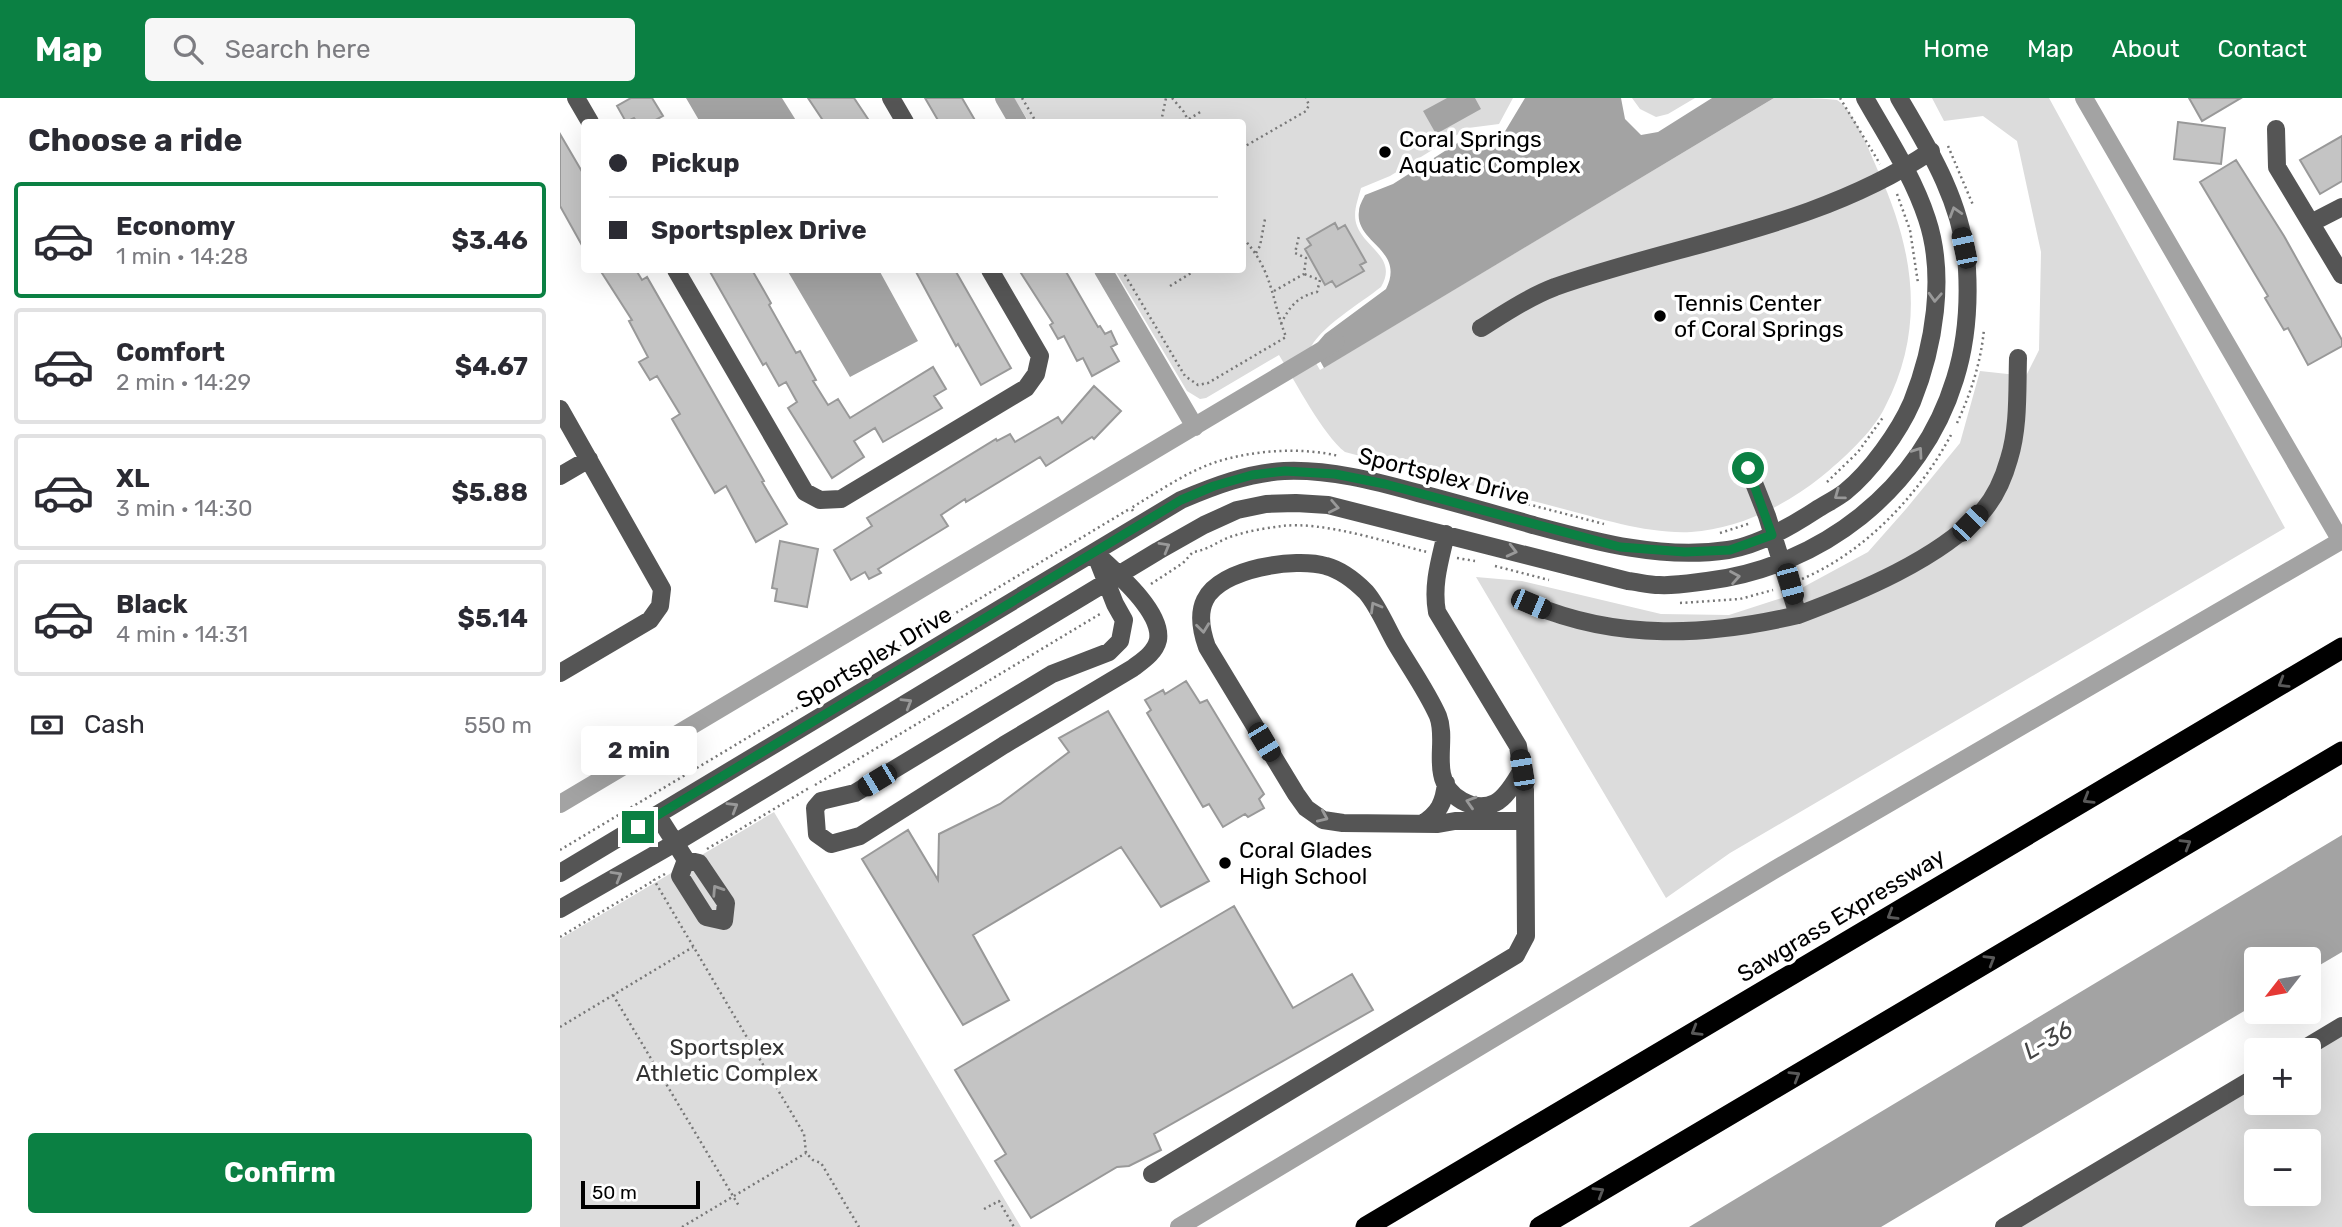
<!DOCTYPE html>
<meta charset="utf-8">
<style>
body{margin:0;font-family:Rubik,sans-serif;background:#f7f7f7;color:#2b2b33;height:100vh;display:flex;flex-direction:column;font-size:26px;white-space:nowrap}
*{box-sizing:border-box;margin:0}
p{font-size:23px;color:#7c7c81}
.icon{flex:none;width:38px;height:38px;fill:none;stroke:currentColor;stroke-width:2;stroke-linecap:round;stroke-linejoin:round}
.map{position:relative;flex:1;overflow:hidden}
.drawer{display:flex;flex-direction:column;background:#fff;width:560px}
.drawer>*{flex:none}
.guide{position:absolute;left:21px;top:21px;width:665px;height:154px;border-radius:7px;box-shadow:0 7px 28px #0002;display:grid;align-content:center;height:154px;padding:0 28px;background:#fff}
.needle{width:46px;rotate:239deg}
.tools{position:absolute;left:1684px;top:849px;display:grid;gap:14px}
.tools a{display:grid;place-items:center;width:77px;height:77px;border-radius:7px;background:#fff;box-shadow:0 7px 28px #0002;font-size:35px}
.scale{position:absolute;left:21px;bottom:18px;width:119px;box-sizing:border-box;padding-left:7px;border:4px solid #000;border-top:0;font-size:19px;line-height:24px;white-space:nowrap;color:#000;-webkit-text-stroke:5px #fff;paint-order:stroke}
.end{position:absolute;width:32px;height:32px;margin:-16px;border:9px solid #0b8043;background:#fff;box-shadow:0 0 0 4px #fff}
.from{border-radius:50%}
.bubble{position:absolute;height:49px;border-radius:7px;background:#fff;box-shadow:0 7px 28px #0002;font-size:23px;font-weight:700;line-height:49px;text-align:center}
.car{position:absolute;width:21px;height:42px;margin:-21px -10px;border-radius:9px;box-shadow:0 0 5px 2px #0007;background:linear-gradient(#222 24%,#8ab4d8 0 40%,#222 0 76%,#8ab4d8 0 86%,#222 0)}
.guide b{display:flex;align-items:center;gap:24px;height:66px;font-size:26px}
.guide b+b{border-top:2px solid #e1e1e2}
.guide i{width:18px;height:18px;background:#2b2b33}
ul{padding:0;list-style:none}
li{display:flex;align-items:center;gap:21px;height:116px;margin:0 14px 10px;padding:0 14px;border:4px solid #e1e1e2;border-radius:7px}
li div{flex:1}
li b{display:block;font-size:26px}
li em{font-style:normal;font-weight:700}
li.current{border-color:#0b8043}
li>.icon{width:63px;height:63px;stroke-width:1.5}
h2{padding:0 28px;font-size:32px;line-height:84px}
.pay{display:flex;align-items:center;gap:18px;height:77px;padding:0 28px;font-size:26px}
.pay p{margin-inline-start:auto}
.primary-button{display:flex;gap:14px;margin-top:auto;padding:14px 28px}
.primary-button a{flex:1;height:80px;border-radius:7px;background:#0b8043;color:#fff;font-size:28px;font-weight:700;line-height:80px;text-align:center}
header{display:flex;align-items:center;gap:42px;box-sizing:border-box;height:98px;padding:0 35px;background:#0b8043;color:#fff}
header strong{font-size:33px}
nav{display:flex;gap:38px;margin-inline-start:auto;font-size:24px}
.search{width:490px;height:63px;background:#f7f7f7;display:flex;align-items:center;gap:18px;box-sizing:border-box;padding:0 24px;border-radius:7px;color:#7c7c81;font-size:26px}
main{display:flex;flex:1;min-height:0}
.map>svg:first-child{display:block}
.green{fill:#dcdcdc;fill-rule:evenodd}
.water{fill:#a3a3a3}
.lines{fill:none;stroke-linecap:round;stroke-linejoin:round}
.canal{stroke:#a3a3a3;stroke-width:18}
.building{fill:#c4c4c4;stroke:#999;stroke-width:2}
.path{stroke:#777;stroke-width:2.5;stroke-dasharray:2 3.5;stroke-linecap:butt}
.minor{stroke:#555;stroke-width:18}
.highway{stroke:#000;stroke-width:21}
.oneway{stroke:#999}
.oneway2{stroke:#595959}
.route{stroke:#0b8043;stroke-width:9}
.poi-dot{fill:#000;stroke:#fff;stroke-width:2.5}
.labels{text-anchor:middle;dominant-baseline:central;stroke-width:7;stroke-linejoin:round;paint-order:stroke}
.poi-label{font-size:23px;fill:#000;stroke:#fff;text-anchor:start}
.street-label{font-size:23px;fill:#000;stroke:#fff}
.park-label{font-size:23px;fill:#333;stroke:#fff}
.water-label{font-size:24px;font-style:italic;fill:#444;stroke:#fff}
</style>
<header>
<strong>Map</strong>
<div class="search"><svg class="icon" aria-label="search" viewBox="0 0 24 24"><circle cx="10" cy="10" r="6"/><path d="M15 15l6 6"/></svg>Search here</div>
<nav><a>Home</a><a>Map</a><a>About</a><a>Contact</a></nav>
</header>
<main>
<section class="drawer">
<h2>Choose a ride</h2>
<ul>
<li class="current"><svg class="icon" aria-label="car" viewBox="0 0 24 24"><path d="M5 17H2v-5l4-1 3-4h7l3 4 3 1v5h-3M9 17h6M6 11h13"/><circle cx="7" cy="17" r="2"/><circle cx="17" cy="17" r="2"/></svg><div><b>Economy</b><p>1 min · 14:28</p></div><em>$3.46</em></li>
<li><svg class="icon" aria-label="car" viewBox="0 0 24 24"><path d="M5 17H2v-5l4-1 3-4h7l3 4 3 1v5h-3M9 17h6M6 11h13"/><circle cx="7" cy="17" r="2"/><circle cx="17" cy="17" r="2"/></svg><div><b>Comfort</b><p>2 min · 14:29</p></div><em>$4.67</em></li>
<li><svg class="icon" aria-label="car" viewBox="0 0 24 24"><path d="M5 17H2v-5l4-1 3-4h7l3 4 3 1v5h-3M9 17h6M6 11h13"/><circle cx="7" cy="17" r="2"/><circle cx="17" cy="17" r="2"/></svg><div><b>XL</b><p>3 min · 14:30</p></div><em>$5.88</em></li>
<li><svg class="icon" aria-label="car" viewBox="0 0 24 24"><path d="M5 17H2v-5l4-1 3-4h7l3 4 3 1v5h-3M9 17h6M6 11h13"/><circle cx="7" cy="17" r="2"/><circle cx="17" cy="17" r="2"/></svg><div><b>Black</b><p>4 min · 14:31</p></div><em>$5.14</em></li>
</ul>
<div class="pay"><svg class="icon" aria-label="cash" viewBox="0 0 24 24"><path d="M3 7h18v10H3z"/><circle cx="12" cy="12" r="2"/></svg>Cash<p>550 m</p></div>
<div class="primary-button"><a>Confirm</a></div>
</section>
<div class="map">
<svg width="1782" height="1129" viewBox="0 0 1782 1129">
<rect width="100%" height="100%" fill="#fff"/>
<!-- green -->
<path class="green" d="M454,0h499l-14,26 -31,4 -78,48 -29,12c-3,12 -9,25 -4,38 9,23 41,32 24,61 -20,16 -63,41 -72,64l11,19 454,-272c14,0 53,0 63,2 17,10 34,55 42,73 35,78 47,155 6,234 -12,25 -43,53 -64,70 -36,29 -83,52 -130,55 -45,2 -92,-14 -135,-25 -70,-18 -141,-36 -211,-55 -22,-17 -50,-71 -66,-97l-73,43 -6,1 -13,-8 -72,-121h127v-148h-213z
M1072,0h63l-27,16 -12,3 -16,-8z
M1372,0h117l236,430 -555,325 -64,45 -190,-321 46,4 139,33 68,1 56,-18 83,-45 38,-43 54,-66 20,-72 46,5 13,-26 2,-98 -24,-111 -34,-25 -39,5z
M214,714l247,415h-461v-288z
M1782,928v201h-338l252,-150v25h52v-52zM1696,1043h52v53h-52z"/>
<!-- water -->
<path class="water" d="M126,0h96l15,24h-97z
M887,0h28l6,11 -45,25 -13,-23z
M965,0h96l4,21 16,16 17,-3 54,-34h62l-450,270 -11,-20 12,-14 61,-45c20,-40 -32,-46 -27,-78 0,-5 4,-12 6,-16l28,-11 77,-49 34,-2z
M227,172h92l39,71 -68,36z
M1782,737v117l-34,20v-13h-52v45l-375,223h-192z"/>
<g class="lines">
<!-- canal -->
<path class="canal" d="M444,0l14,24
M1524,0l257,443
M543,172l92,157
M0,706l776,-462
M619,1129l595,-357 568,-330"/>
</g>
<!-- building -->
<path class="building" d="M71,0h21l11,18 -11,6h-15l-3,-4 -8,4 -9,-16z
M248,0h46l16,24h-46z
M365,0h37l14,24h-37z
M1629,0h52l-39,23z
M1618,24l47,6 -4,36 -47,-5z
M0,36l24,41v74l-24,-43z
M1782,38v45l-22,13 -20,-34z
M1676,62l48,76 58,104v6l-34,19 -20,-37 -4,2 -19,-32 3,-2 -68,-114z
M775,125l3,6 7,-4 21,37 -6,3 4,6 -28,16 -4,-6 -7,4 -20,-36 6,-4 -4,-6z
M40,172h36l6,10 5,-3 117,204 -2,1 25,42 -31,18 -30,-56 -11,7 -43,-74 8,-5 -23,-38 -7,4 -11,-18 9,-5 -19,-36 3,-1z
M149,172h43l19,33 -2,2 27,48 4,-2 16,29 -3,1 15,24 10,-6 12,19 83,-51 13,22 -12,7 8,12 -59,34 -8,-14 -21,13 10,16 -32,21 -44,-70 9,-6 -11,-20 -7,4 -13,-23 -3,2z
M355,172h40l56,98 -30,17 -23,-41 -2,2z
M459,172h46l33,57 2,-1 5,8 6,-3 6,13 -6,3 8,14 -27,15 -9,-18 -6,3 -13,-25 -6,3 -8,-14 3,-2z
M534,288l27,25 -27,28 -2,-2 -46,29 -6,-9 -74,45 -1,-3 -24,16 7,11 -70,43 3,4 -12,6 -4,-7 -14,8 -17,-30 38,-24 -5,-8 129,-79 1,2 13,-7 5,8 43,-25 4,6z
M220,443l38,8 -11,58 -32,-6 2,-12 -5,-1z
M626,583l14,22 7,-3 57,94 -5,5 5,9 -16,9 -3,-3 -22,13 -14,-23 -6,3 -56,-94 4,-3 -6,-10 18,-10 2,4z
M548,613l101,170 -48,26 -40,-60 -148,88 36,65 -46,25 -101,-166 46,-29 30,50 1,-46 61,-30 69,-52 -10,-14z
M674,808l59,102 59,-34 21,36 -219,124 7,16 -32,16 -12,1 -86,51 -36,-57 11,-7 -51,-84z"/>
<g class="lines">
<!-- path -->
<path class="path" d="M462,0l14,24
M612,0l12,14 5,10
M1280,0l40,66
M629,21l13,-8
M601,24l5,-24
M1388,48l25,59
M682,50l64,-37 3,-6 -3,-7
M1337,96l13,36 8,53
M696,155l4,-7 5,-27
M562,172l63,106 13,9 10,-2 78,-46c-15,-39 -13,-67 -44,-100
M610,188l26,-16
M714,193l30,-17 2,-16 -11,-5 4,-17
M721,226c8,-17 17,-28 36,-32l3,-12 -16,-6
M1397,325c14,-30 24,-61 27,-94
M1267,384l31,-30 26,-36
M952,402l92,24
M573,413l-2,-3c27,-16 55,-36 85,-46 38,-12 85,-15 123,-6
M1160,435l31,-10
M897,460l18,3
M935,468l54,14
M1242,481c63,-27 117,-84 149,-144
M591,486l32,-21 10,-11c16,-2 26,-12 40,-16 15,-5 33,-8 49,-10 41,-5 104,16 145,26
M1120,505l60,-4 33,-9
M255,687l285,-171
M147,751l102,-61
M0,752l571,-342
M105,776l-11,6 150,254 2,19 7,7 8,3 38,64
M0,839l93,-56
M53,897l126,211
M0,929l133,-80
M424,1111l15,-8 15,26
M122,1129l124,-74"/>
<!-- minor -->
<path class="minor" d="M16,0l14,24
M331,0l14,24
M1716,31l1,38 65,108
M1751,125l31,-16
M116,172l129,222 15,8 21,-1 185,-111 10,-14 4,-18 -50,-86
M921,230c24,-15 48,-31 74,-41 125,-44 264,-60 376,-136
M0,311l102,180 -2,17 -10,14 -90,53
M0,378l29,-17
M535,455c18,17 68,58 63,87 -3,13 -16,21 -25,28l-129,77 -144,91 -29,8 -14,-10 -2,-26 6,-7 34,-8 197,-119 57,-22 11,-11 4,-21 -9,-16z
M971,506c87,37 177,32 267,11l-31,-99 -19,-48
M1238,517c59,-22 142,-56 185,-104 12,-14 21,-34 26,-52 10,-32 8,-69 9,-101
M962,672c-7,11 -15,27 -27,33 -21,10 -49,-6 -53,-29 -4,-19 3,-40 -4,-58 -11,-25 -29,-50 -43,-74 -9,-16 -17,-36 -29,-50 -11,-11 -25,-22 -40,-26 -30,-9 -106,2 -121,34 -7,14 -3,33 2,47l89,147 10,14 17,12 20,3 95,1 17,-3h70
M98,718l28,44 13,3 27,40 -2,18 -18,-4 -26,-41 6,-16
M862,726c17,-11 22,-21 24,-41
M0,775l621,-373c33,-14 67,-27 103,-29 45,-2 91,10 134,22 38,10 77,21 115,32 63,17 129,35 195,25 31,-5 62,-23 88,-40 9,-6 20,-11 29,-18 25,-20 54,-60 67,-90 22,-55 34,-126 15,-183 -14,-43 -40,-82 -62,-121
M0,811l115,-66 483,-292 46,-26 33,-15 29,-6 30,-1 32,2 300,76c10,1 21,4 31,4 16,1 32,-2 48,-4 113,-14 214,-91 248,-202 11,-35 14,-74 12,-110 -3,-63 -37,-119 -68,-171
M1742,952l40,-24
M592,1076l364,-219 10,-19 -1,-146 -7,-44 -81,-134c-5,-27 3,-52 9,-78
M1444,1129l252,-150"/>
<!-- highway -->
<path class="highway" d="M806,1129l976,-579
M980,1129l802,-475"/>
</g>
<!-- one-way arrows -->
<defs><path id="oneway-chevron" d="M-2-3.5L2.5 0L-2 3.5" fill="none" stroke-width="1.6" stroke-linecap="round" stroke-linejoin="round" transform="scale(1.75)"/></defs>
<g class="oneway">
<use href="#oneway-chevron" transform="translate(1395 114) rotate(-107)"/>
<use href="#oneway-chevron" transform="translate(1375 199) rotate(93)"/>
<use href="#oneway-chevron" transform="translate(1358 354) rotate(-55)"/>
<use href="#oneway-chevron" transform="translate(1279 397) rotate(144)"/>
<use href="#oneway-chevron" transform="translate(774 409) rotate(11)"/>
<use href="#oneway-chevron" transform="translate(605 449) rotate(-30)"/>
<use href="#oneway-chevron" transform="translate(952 453) rotate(14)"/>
<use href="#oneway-chevron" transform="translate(1175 479) rotate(-10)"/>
<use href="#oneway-chevron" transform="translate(815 509) rotate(-120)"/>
<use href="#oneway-chevron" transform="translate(643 530) rotate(83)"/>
<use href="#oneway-chevron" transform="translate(347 605) rotate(-31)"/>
<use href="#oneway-chevron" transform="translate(911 704) rotate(-163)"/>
<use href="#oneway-chevron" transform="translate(173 709) rotate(-31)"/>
<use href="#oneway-chevron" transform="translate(763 719) rotate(24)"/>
<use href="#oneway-chevron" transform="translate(57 778) rotate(-30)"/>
<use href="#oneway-chevron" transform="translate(157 792) rotate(-123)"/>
</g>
<g class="oneway2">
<use href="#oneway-chevron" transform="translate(1723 585) rotate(149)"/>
<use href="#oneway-chevron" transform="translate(1528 701) rotate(149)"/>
<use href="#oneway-chevron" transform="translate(1626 746) rotate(-31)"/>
<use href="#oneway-chevron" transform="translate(1332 817) rotate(149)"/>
<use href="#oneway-chevron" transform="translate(1430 862) rotate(-31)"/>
<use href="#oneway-chevron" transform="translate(1136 933) rotate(149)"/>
<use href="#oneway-chevron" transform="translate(1235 978) rotate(-31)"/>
<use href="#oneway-chevron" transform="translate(1039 1094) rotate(-31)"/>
</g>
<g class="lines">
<!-- route -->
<path class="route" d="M78,729l543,-327 33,-14 38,-11 33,-4 50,3 50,10 235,63 65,5 45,-2 42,-15 -24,-67"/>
</g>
<!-- markers -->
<g class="poi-dot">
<circle cx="825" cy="54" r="7"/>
<circle cx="1100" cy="218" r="7"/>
<circle cx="665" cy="765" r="7"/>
</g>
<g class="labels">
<!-- poi labels -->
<g class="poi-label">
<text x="839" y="41">Coral Springs<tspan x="839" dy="26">Aquatic Complex</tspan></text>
<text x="1114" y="205">Tennis Center<tspan x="1114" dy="26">of Coral Springs</tspan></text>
<text x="679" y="752">Coral Glades<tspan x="679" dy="26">High School</tspan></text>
</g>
<!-- street labels -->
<g class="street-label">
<text transform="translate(884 378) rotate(14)">Sportsplex Drive</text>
<text transform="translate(314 559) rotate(-31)">Sportsplex Drive</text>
<text transform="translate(1281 817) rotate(-31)">Sawgrass Expressway</text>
</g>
<!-- park labels -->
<g class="park-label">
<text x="167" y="949">Sportsplex<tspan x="167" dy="26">Athletic Complex</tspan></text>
</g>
<!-- water labels -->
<g class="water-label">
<text transform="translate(1488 942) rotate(-30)">L-36</text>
</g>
</g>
</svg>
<div class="tools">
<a><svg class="needle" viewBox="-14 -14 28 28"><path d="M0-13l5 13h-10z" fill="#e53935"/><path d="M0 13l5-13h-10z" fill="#7c7c81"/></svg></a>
<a>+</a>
<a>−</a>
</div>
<div class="scale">50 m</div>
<i class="end from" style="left:1188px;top:370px"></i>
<i class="end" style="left:78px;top:729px"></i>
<div class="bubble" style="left:21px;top:628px;width:116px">2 min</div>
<i class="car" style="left:1404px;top:150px;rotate:348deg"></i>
<i class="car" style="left:1410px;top:425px;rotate:44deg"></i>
<i class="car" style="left:1230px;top:486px;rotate:165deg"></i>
<i class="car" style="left:971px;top:506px;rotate:113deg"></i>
<i class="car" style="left:704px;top:644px;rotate:149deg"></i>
<i class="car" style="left:962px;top:672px;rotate:351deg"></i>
<i class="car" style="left:317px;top:682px;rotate:239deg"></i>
<div class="guide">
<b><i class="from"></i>Pickup</b>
<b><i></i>Sportsplex Drive</b>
</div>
</div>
</main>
